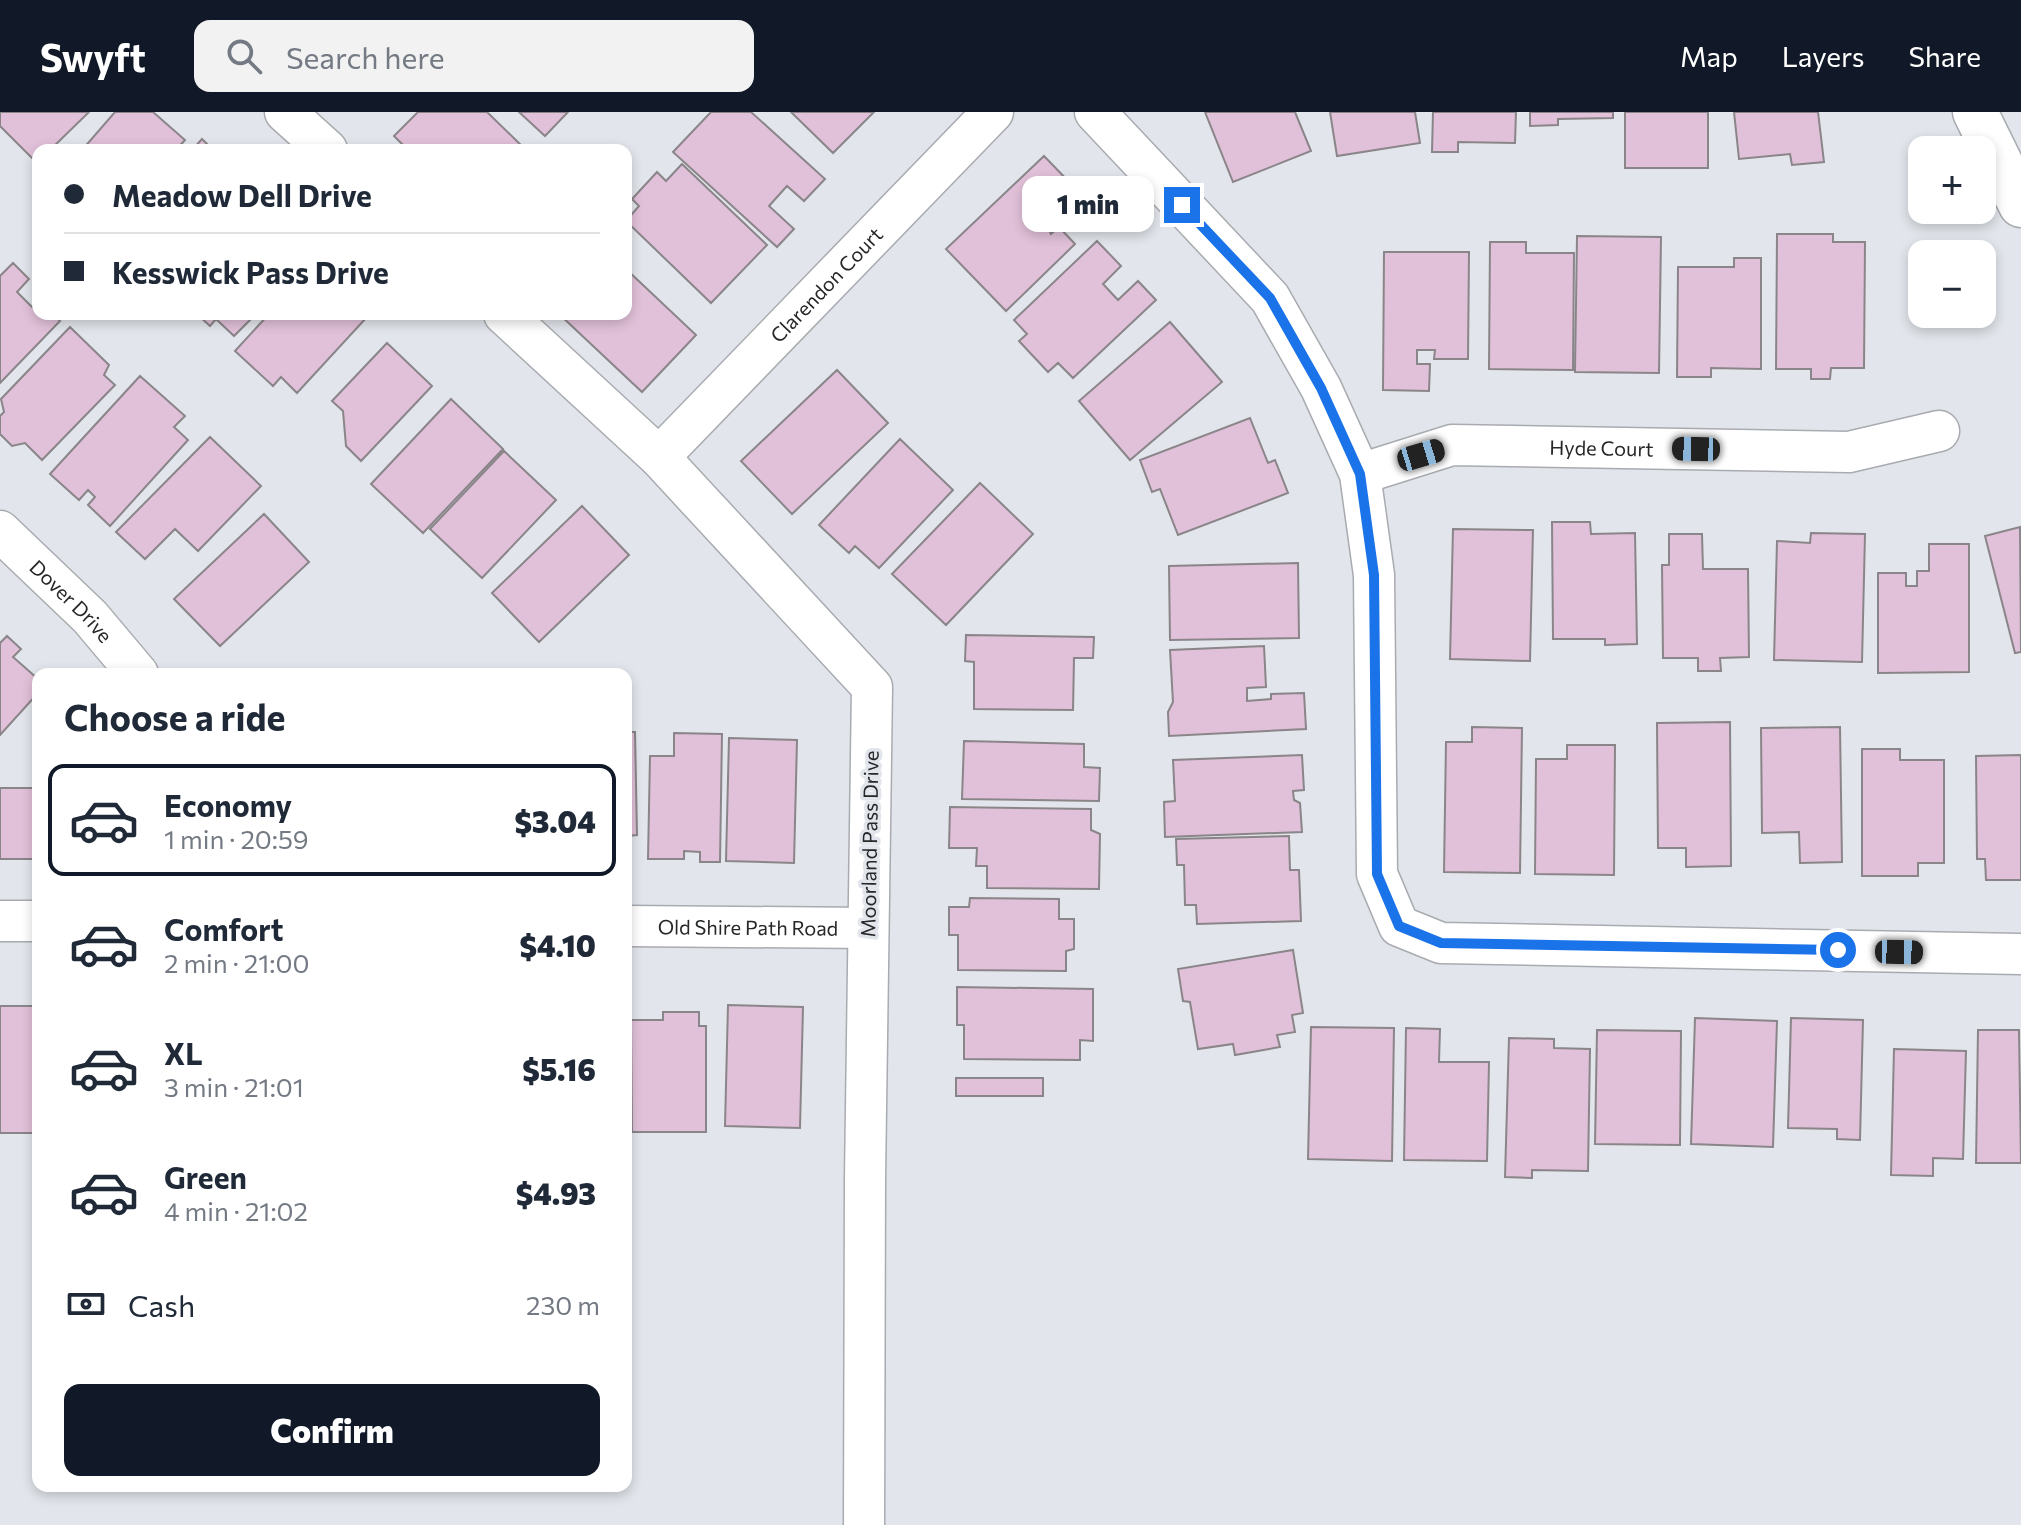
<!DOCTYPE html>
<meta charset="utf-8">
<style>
body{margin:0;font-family:Commissioner,sans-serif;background:#f2f2f3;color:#1f2937;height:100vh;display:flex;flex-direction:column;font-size:30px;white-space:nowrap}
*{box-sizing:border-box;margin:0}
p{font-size:26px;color:#747a83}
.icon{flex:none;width:44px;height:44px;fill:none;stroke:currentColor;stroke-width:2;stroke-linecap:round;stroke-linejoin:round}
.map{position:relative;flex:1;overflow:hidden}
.side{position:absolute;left:32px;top:556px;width:600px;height:824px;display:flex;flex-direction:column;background:#fff;border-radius:16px;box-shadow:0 4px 12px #0003}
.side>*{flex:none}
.banner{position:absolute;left:32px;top:32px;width:600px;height:176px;border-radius:16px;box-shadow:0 4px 12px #0003;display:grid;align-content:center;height:176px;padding:0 32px;background:#fff}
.buttons{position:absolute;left:1908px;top:24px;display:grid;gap:16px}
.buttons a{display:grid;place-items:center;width:88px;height:88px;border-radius:16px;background:#fff;box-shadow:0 4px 12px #0003;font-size:40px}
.end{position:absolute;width:36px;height:36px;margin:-18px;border:10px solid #1a73e8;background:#fff;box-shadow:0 0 0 4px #fff}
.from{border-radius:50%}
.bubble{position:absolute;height:56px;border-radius:16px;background:#fff;box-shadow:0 4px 12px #0003;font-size:26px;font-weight:800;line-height:56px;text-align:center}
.car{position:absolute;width:24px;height:48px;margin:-24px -12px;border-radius:10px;box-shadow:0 0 6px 2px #0007;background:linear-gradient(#222 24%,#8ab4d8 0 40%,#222 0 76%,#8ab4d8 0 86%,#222 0)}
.banner b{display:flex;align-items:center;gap:28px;height:76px;font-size:30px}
.banner b+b{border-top:2px solid #e0e1e3}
.banner i{width:20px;height:20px;background:#1f2937}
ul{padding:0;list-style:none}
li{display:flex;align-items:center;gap:24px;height:112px;margin:0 16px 12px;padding:0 16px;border:4px solid transparent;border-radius:16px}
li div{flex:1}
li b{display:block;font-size:30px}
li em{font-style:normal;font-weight:800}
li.active{border-color:#111827}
li>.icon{width:72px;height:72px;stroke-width:1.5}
h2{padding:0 32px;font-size:36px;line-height:96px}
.pay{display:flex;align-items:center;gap:20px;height:88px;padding:0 32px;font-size:30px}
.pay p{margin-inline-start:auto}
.cta{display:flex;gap:16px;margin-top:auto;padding:16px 32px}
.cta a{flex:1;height:92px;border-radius:16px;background:#111827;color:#fff;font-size:32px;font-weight:800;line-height:92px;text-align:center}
header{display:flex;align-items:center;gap:48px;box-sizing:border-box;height:112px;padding:0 40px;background:#111827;color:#fff}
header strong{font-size:38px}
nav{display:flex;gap:44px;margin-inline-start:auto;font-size:28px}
.search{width:560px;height:72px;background:#f2f2f3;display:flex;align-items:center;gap:20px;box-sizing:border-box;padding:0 28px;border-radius:16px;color:#747a83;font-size:30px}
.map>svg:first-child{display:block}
.building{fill:#e1c1d9;stroke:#8a8589;stroke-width:2}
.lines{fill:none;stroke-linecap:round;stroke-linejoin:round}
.street-casing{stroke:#a8abb0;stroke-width:43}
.secondary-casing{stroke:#a8abb0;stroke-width:47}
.street{stroke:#fff;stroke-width:40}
.secondary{stroke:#fff;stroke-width:44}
.route{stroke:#1a73e8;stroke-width:10}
.labels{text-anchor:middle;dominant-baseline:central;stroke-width:7;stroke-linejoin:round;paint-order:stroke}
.street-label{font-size:20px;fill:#262729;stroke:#e2e5eb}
</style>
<header>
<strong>Swyft</strong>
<div class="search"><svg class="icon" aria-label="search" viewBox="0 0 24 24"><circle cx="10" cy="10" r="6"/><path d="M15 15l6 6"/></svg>Search here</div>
<nav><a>Map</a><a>Layers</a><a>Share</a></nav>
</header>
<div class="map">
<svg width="2021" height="1413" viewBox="0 0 2021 1413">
<rect width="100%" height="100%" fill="#e2e5eb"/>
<!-- building -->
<path class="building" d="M0,0h89l-39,38h-12l-1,13 -37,-37z
M115,0h38l32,28 -9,10h-94z
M418,0h69l39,38h-118l-14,-14z
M519,0h49l-23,24z
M711,0h40l74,67 -21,22 -17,-15 -18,20 25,23 -17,18 -104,-95z
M791,0h83l-41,41z
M1205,0h90l16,39 -78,31z
M1330,0h85l5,31 -83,13z
M1433,0h83l-1,31 -57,-1v10h-26z
M1530,0h83v6l-55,1v6l-28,1z
M1625,0h83v56h-83z
M1734,0h84l6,50 -32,3 -2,-11 -51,5z
M202,27l11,11h-21z
M1044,44l30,31 -20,20 5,5 -13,12 5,10 8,-7 16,17 -69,67 -60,-62z
M682,52l85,81 -56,58 -85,-82 13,-15 -7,-7 25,-27 9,9z
M1777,122h56v8h32l-1,126h-33l-1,11h-19v-10h-35z
M1577,124l84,1 -2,136 -84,-1z
M1097,129l24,25 -18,18 15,16 20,-19 18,19 -83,78 -15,-15 -10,9 -29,-31 8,-7 -13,-14z
M1490,130h36v11h48l-1,117 -84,-1z
M1384,140h85l-1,107h-34l1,-9h-18v14h13l-1,27 -46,-1z
M1734,146h27v111l-50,-1v9h-34l1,-110h56z
M13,151l16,16 -12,13 15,15 6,-6v13h15l7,7 -60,62v-107z
M626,157l70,66 -54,57 -83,-78h67z
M197,202h59l-22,22 -18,-17 -6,7z
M269,202h95l3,3 -70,76 -16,-16 -8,9 -38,-35z
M1170,210l52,60 -92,78 -51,-59z
M70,215l39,38 -5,10 11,10 -73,75 -17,-17 -13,3 -12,-12v-18l4,-4 -3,-13z
M387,231l45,43 -71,75 -15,-15 -3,-35 -11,-10z
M837,258l51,53 -96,91 -51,-53z
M140,264l45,40 -11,11 14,13 -78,86 -22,-21 7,-8 -7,-7 -9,10 -29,-26z
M451,287l52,50 -80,84 -52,-49z
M1250,306l18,45 7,-3 13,33 -110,42 -18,-46 -8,3 -12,-32z
M210,325l51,49 -63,65 -23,-22 -30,30 -29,-27z
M900,327l53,51 -74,78 -24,-22 -6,7 -30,-28z
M504,339l52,49 -74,78 -52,-49z
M980,371l53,51 -87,91 -54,-51z
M582,394l47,49 -90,87 -47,-49z
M264,402l45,48 -89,84 -46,-47z
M1552,410h38l1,12 44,-1 2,111 -32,1v-6h-52z
M2020,415l1,125 -6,1 -30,-117z
M1453,417l80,1 -3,131 -80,-2z
M1811,421l54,1 -3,128 -88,-2 3,-119 33,2z
M1669,422h33l1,35h45l1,88 -29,1 1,13h-23v-13h-35l-1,-93h7z
M1929,432h40v128l-91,1v-100h28v13h11v-15h12z
M1298,451l1,75 -129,2 -1,-74z
M966,523l128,2 -1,21h-19l-1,52 -99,-1v-47l-9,-1z
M7,524l14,13 -8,8 25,22v14l-38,42v-92z
M1264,534l2,41 -19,1v13l24,-2v-5l33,-1 2,36 -137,7 -1,-24 5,-10 -3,-52z
M1730,610l1,144 -45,1v-19h-28l-1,-125z
M1472,615l50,1 -2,145 -76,-1 2,-130h26z
M1840,615l2,135 -42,1 -1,-31 -37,1 -1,-105z
M626,620h9l2,103 -10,1 -1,13z
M674,621l48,1 -2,128h-20v-10l-16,-1v8h-36l2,-103h24z
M729,626l68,2 -3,123 -68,-2z
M964,629l120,3v23l16,1 -1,33 -137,-2z
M1567,633h48l-1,130 -79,-1 1,-115h31z
M1862,637h38v11h44v103h-26v13h-56z
M1302,643l2,35 -11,1 1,9 6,3 2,29 -137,5 -1,-35 11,-1 -2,-41z
M2021,643v125h-35l-1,-21h-8l-1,-103z
M0,676h38v71h-38z
M950,695l141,2v21l9,4 -1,55 -112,-1v-22h-11l1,-18h-28z
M1289,724l1,34h9l2,51 -104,3 -1,-19h-11l-1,-40h-7l-1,-26z
M970,786l89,1v20h15v30l-8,2v20l-108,-1v-35h-9v-28h20z
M1293,838l10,63 -11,2 3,17 -18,3 3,12 -45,8 -2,-11 -35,5 -8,-47 -7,-1 -5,-32z
M957,875l136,2v52l-13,-1v20l-116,-1v-34h-7z
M728,893l75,2 -3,121 -75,-2z
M0,894h38v127h-38z
M663,900h36v14h7v106h-74l-1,-112h32z
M1695,906l82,3 -4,126 -82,-3z
M1791,906l72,2 -3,120 -23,-1v-10l-49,-1z
M1311,915l83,1 -2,133 -84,-2z
M1406,916l34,1 -1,33h50l-2,99 -83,-1z
M1597,918l84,1 -1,114 -85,-1z
M1978,918h41l2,133h-45z
M1509,926l45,1v9l36,1 -2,122 -56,-1v8l-27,-1z
M1894,937l72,2 -3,108 -30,-1v18l-42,-1z
M956,966h87v18h-87z"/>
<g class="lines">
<defs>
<g id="street">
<path d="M285,0l42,38"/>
<path d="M1095,0l175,186 51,90 39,86 14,101 3,299 22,52 42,17 580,11"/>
<path d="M504,202l155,143 213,230 -7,492 -1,346"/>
<path id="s1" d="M659,345l334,-345"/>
<path id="s2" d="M1360,362l92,-29 397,7 90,-21"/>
<path id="s3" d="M0,419l90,86 48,57"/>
<path d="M0,809h38"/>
<path id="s4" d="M626,814l242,2"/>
</g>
<path id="secondary" d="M1975,0l46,93"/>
</defs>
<!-- street casing -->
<use href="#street" class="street-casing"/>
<!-- secondary casing -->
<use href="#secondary" class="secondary-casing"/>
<!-- street -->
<use href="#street" class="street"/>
<!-- secondary -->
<use href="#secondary" class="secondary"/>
</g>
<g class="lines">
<!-- route -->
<path class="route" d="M1182,93l88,93 51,90 39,86 14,101 3,299 22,52 42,17 397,7"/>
</g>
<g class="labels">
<!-- street labels -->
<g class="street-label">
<text stroke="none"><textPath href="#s1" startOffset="240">Clarendon Court</textPath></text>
<text stroke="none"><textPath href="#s2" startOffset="246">Hyde Court</textPath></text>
<text stroke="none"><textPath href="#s3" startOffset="100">Dover Drive</textPath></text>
<text transform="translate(869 732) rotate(-89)">Moorland Pass Drive</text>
<text stroke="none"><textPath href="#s4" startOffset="122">Old Shire Path Road</textPath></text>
</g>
</g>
</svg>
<div class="buttons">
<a>+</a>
<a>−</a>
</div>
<i class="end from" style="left:1838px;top:838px"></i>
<i class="end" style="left:1182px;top:93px"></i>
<div class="bubble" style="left:1022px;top:64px;width:132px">1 min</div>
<i class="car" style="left:1696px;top:337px;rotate:271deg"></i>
<i class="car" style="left:1421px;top:343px;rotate:73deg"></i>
<i class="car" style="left:1899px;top:840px;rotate:91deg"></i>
<div class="banner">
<b><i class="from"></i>Meadow Dell Drive</b>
<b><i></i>Kesswick Pass Drive</b>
</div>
<section class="side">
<h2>Choose a ride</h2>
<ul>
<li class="active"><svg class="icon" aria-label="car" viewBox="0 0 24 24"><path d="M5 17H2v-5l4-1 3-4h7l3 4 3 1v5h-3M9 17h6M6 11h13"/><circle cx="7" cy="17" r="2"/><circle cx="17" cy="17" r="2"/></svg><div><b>Economy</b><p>1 min · 20:59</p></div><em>$3.04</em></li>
<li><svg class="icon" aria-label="car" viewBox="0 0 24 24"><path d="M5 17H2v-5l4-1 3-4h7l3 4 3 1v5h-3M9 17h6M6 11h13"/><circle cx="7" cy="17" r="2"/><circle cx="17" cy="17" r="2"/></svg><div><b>Comfort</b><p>2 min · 21:00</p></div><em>$4.10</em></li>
<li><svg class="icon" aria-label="car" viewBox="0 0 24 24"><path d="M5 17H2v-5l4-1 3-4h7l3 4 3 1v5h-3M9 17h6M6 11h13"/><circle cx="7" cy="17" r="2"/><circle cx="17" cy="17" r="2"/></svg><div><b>XL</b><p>3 min · 21:01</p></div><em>$5.16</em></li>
<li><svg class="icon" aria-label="car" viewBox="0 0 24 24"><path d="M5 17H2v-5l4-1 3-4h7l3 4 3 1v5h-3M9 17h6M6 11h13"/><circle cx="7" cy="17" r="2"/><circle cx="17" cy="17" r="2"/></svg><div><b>Green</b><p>4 min · 21:02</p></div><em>$4.93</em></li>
</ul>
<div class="pay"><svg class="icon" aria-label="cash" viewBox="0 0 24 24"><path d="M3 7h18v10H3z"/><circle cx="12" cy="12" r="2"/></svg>Cash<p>230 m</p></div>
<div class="cta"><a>Confirm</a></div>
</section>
</div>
